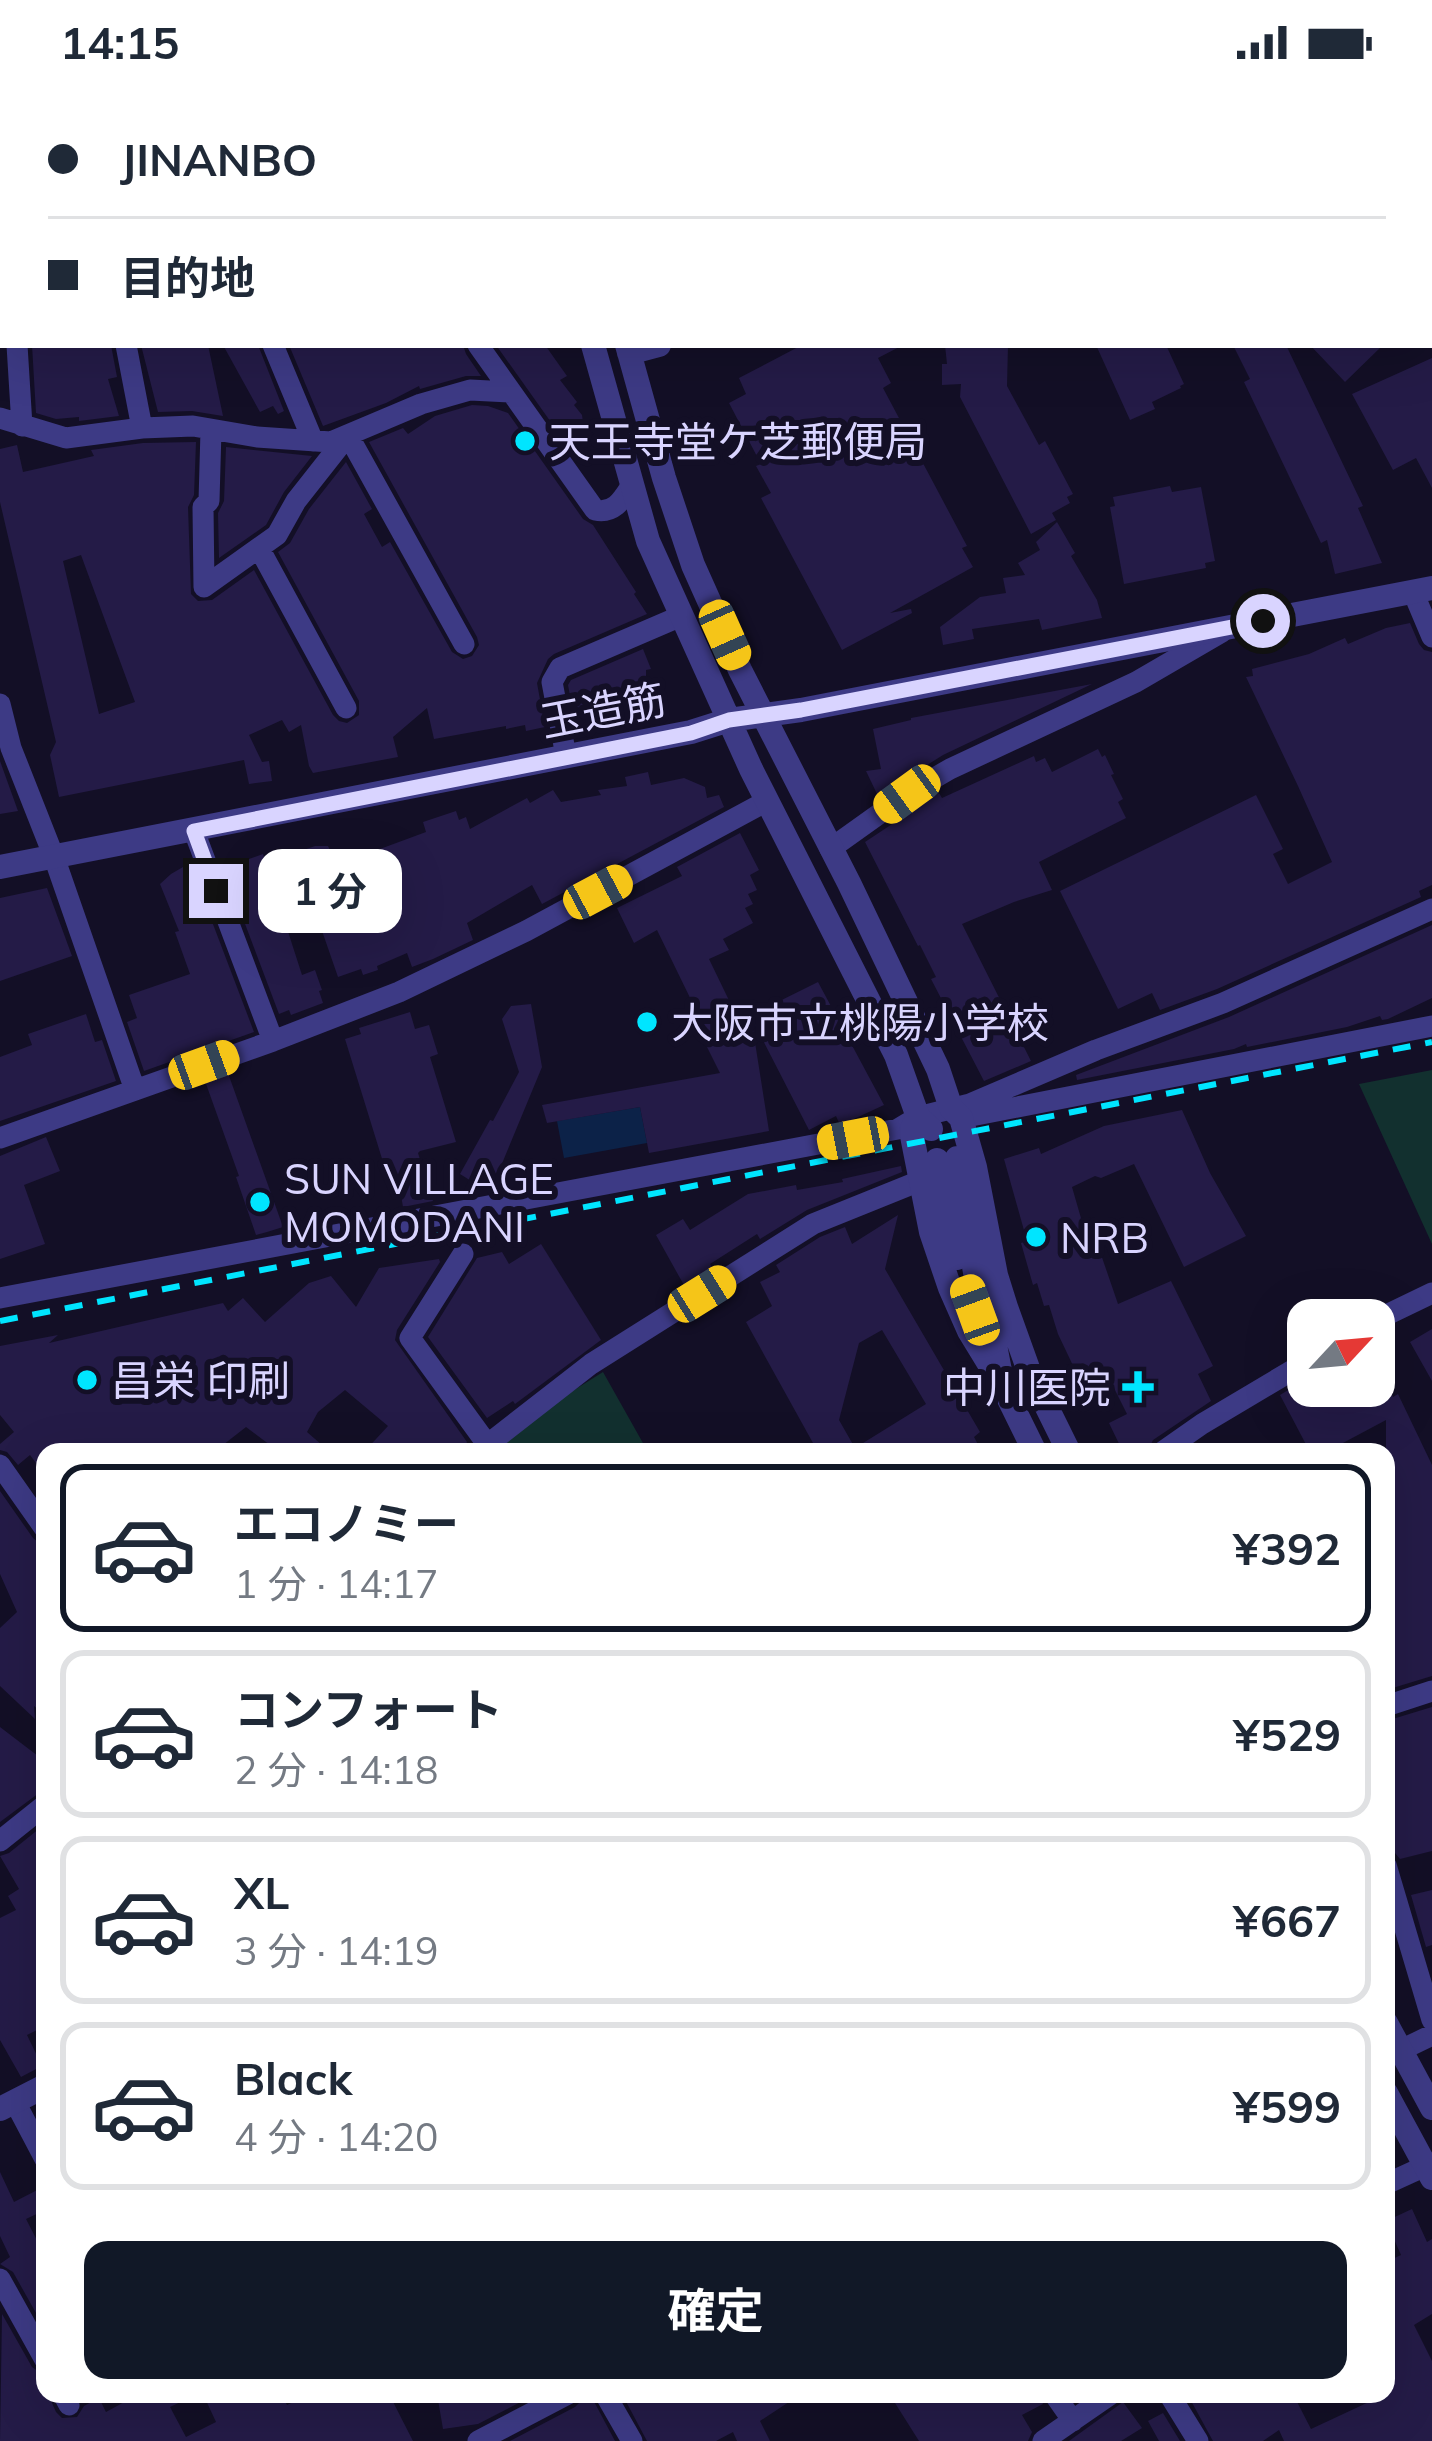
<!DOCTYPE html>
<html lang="ja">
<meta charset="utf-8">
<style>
body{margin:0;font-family:Mulish,"Noto Sans JP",sans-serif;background:#f2f2f3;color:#1f2937;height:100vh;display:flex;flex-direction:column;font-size:45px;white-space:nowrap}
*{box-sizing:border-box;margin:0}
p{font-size:39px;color:#747a83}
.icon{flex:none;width:66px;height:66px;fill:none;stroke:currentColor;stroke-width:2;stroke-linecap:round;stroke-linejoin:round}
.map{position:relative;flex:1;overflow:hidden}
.drawer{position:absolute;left:36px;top:1359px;width:1359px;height:960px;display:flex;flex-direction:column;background:#fff;border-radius:24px;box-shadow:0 12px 48px #0002}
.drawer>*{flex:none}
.guide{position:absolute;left:0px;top:0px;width:1434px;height:264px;box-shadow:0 12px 48px #0002;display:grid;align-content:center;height:264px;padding:0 48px;background:#fff}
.needle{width:78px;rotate:64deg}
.controls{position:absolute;left:1287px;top:1215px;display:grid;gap:24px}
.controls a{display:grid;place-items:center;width:108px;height:108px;border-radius:24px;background:#fff;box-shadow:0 12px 48px #0002;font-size:60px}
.end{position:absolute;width:54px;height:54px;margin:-27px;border:15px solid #d9d4ff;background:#111;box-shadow:0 0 0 6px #111}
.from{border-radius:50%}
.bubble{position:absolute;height:84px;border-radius:24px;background:#fff;box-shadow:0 12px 48px #0002;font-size:39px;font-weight:700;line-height:84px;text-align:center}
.car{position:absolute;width:36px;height:72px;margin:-36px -18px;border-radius:15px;box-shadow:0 0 9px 3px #0007;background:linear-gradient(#f5c518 24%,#345 0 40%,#f5c518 0 76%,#345 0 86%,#f5c518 0)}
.guide b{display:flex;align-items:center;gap:42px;height:114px;font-size:45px}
.guide b+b{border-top:3px solid #e0e1e3}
.guide i{width:30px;height:30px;background:#1f2937}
ul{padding:21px 0 0;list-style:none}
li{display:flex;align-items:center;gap:36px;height:168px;margin:0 24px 18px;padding:0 24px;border:6px solid #e0e1e3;border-radius:24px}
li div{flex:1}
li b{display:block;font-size:45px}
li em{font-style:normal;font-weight:700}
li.selected{border-color:#111827}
li>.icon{width:108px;height:108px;stroke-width:1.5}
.action{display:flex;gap:24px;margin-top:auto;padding:24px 48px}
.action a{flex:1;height:138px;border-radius:24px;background:#111827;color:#fff;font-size:48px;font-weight:700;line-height:138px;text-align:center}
.status{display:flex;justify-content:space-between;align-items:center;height:84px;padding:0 60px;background:#fff;direction:ltr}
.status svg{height:33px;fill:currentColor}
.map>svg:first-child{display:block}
.green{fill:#12302f}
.water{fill:#0c2248}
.building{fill:#241b47;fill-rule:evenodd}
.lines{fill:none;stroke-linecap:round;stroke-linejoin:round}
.minor{stroke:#3d3a85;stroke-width:21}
.tertiary{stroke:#3d3a85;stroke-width:24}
.rail{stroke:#00e5ff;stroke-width:6;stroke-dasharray:18 15;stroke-linecap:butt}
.route{stroke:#d9d4ff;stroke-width:15}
.poi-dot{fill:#00e5ff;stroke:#130f26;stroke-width:4.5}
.labels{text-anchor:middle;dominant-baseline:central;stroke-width:12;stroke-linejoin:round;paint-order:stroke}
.poi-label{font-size:42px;fill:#d9d4ff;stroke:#130f26;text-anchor:start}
.street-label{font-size:42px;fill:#d9d4ff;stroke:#130f26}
</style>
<div class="status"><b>14:15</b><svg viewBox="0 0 49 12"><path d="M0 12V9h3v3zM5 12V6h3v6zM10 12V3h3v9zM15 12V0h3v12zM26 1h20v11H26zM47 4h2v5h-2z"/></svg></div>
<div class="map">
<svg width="1432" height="2357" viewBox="0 0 1432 2357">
<rect width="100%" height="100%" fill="#130f26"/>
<!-- green -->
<path class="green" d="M1432,986v174l-73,-160z
M603,1288l45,80h-156l71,-55z"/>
<!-- water -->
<path class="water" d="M640,1023l7,36 -83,15 -7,-37z"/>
<!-- building -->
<path class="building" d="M32,261h79l6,32 -9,2 11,37 -40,5v-4l-23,2 -20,-6z
M141,261h67l15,71 -31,-5 -34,1z
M223,261h35l26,66 -6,3 -5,-8 -13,6z
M289,261h174l3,9 15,22h-15l-46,13 -1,-3 -33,17 -63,23z
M496,261h49l22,31 -7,4 17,22 -3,3 8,10 3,22 -15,12z
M802,261h101l-25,13 13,25 -8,5 84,158 -5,2 11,19 -83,46 21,-4 1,4 -70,37 -81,-152 10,-5 -15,-27 5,-2 -32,-61 17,-9 -7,-16z
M945,261h63l-1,41 32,59 6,-4 28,53 -6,3 3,6 -18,10 4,7 -25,14 -71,-137 1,-13 -19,1v-21h5z
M1096,261h70l18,39 -4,2 1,2 -29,14 3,7 -25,11z
M1233,261h53l77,161 -5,2 24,55 -47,11 -8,-34 -6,3 -77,-161 6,-3z
M1310,261h73l-38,37z
M1432,274v130l-16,-30 -23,12 -41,-76z
M472,321l16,1 20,7 75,106 10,6 43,67 -2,2 13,20 -93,40 -6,5 -11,24 8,44 -19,4 -1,-6 -19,4v-3l-72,13 -7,-31 -34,29 5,20 -85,16 -4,-7 -8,-41 -12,7 -7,-12 -33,15 13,27 7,-1 3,20 -23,3 -5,-24 -185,37 -9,-42 6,-13 -56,-240v-53l17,-4 6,27 71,-16 -3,-6 52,-7 53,-1 -2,53 -6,12 3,87 7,7 14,-1 42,-30 79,145 6,6 8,2 12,-8v-14l-81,-149 12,-9 19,-34 37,-47 26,47 -8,5 18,33 8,-5 62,110 11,7 9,-3 7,-11 -2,-8 -108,-195 34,-14 5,6 27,-18zM81,471l54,147 -36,12 -36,-153z
M226,363l86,9 -28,36 -18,33 -47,33 -1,-45 6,-12z
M1170,402l2,6 29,-5 14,74 -10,2 1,5 -82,16 -14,-77 5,-1 -2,-9z
M1057,438l18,31 -4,3 26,44 5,18 -60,12 -3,-11 -67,10 2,10 -31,6 -3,-18 40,-30 26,-4 -3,-15 22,-3 -7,-12 22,-13 -4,-8z
M1410,539l9,21 5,6 8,2v233l-13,6 2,6 -204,92 -57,21 -8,-17 -34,16 -58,-118 196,-96 27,54 -10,5 15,30 44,-22 -34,-76 -52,-109 7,-1 -1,-7 57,-15 36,-16 3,6 38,-16z
M643,565l8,20 -5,1v11l-10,22 -20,11 -1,-3 -27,7 -3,-9 -12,3 -5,-27 3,-5z
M1092,600l-149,71 -65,41 -12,-25 15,-2 -8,-40 38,-9v-2z
M1098,665l4,8 3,-2 9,19 -3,1 12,24 -5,3 8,16 -87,44 13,28 -38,12 -52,22 69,137 -47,20 -53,-102 5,-2 -16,-32 -2,1 -53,-104 74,-49 3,5 92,-42 2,6 9,-4 7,14z
M0,677l18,50 -18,3z
M648,688l3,13 33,-7 21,9 2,11 12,-3 5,12 -182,97 -10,-19 -65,38 6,17 -40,19 -21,8 -5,-14 -30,13 1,4 -15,5 -2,-6 -23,8 -43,-124 20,-7h13l3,6 6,-2 5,13 84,-31 -3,-10 33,-11 3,9 7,-3 4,12 57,-31 3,5 23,-13 8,12 40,-7 -3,-5 29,-4 -2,-9z
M740,749l19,37 -9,5 7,15 -9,4 5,10 -8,4 8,15 -30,16 6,11 -20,9 30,62 79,-39 66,123 -41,19 -3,1 -4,-9 -27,14 -58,-113 18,114 -120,22 -9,-46 -93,16 -5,-18 178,-32 -31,-62 6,-3 -38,-78 -23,13 -17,-35 65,-32 -5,-9z
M263,770l39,121 13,-5 7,20 -3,1 4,12 -32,12 -2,-5 -10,4 -55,-146z
M183,783l9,2 62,163 -110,39 -17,-49 10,-4 -8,-23 61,-21 -15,-42 4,-1 -19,-47 11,-10z
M47,804l25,68 -72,25v-83z
M1432,841v73l-44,21 -6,1 -2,-4 -33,11 -100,20 -1,-3 -12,5 -157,31 -1,-5 153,-58z
M531,920l11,63 -51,123 -20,4 5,-10 -16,-10 30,-54 3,1 26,-49 -17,-53 9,-13z
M410,928l5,17 14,-4 9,29 -8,3 26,85 -36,9 -2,2 15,48 -30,6 -3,-18 -8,2 -47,-152 16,-5 -2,-6z
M86,930l9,28 7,-2 14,41 -116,40v-64l32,-12 -4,-11z
M228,989l55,154 -16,5 -11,3 -20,-58 3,-1 -34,-95z
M1182,1026l28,63 36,63 -62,31 -50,-103 -33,14 -6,-2 -23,11 15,52 8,-2 23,67 53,-23 42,85 -15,8 13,27 -58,39 -6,12h-24l-14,-29 18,-9 -15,-30 -25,11 -29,-61 -9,-29 -5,1 -7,-23 -4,2 -12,-42 6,-2 -23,-82 35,-11 2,6 63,-28z
M46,1053l14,34 -36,14 21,59 -45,15v-103z
M901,1082l1,6 -95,38 -47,29 -3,-5 -47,30 3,5 -28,18 -29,-52 27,-16 7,11 58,-36 48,-9 1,5 46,-8 -1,-3z
M898,1131l-13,54 95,163 -6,5 8,15h-164l-72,-130 26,-16 -12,-24 20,-10 -4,-7 44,-28 25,-10 7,17zM882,1246l44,74 -71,44 -16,-28 20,-77z
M541,1160l60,96 -86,64 -2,-3 -26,17 -59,-81 49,-79 25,-6 7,12z
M439,1175l1,3 -43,68 -2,10 72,102 -5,10h-98l24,-26 -43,-36 -27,22 -11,20 23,20h-64l4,-7 -24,-18 -32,25h-169v23l-15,-20 -12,10 -11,-13 -7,-2v-6l14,-12 -14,-17v-69l58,-11 -9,8 174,-40 5,8 15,-13 22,24 44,-39 22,-7 25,31 23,-39z
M1432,1245v52l-22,-39z
M1308,1294v8h79l6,11 5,-3 34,71v211l-46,14v-270l-60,32h-16l-30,-57z
M0,1407l33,47 12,10v167l-11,-9 1,13 -35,-33v-58l17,-16 -17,-38z
M1432,1623v144l-32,8 -5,-6 -9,-3v-16l7,-1 -7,-29v-83z
M0,1643l38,29 5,34 -43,32z
M45,1740v202l-18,9 15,31 -21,11 -21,-37v-122l16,-8 -8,-14 11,-7 -19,-33 9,-3z
M1432,1806v55l-6,2 -15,-52z
M0,2088l14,30 31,-16v24l-19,9 19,37v73l-32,-57 -13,-8 10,-7 -10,-21z
M1412,2125l15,33 5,-3v75l-18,11 18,36v80h-148l-5,-11 -16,11h-50l-23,-42 11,-5h92l18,35 75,-35v-132l15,-7 -15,-34z
M2,2230l30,53 10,7 3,20h3l8,18 6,6 15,-1 7,-11 15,-8 7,14 33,-18h58l-27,13 16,30 30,-15 -13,-28h78l6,11 23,-11h79l24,47h-413z
M437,2310h99l-58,30 -35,5z
M583,2310h7l25,47h-105l65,-34 6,-6z
M622,2310h87l4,7 15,-7h73l-41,27 10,20h-33l-4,-9 -17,9h-69z
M895,2310h144l4,10 -21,11 10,17 -4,9h-109l-24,-38 4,-3z
M1123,2318l19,26 -21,13h-52z
M1163,2329l17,28h-21l-11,-20z"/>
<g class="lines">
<!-- minor -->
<path class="minor" d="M18,0l1,3
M121,0l1,3
M300,0l2,3
M417,0l1,3
M224,3l1,-3
M456,3l5,-3
M1431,93l1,-1
M0,122h3
M17,261l5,81
M126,261l16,83
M273,261l40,96
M478,261l117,165c19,4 27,-10 36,-24
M0,334l66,20 76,-10 51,-2 64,11 74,5 90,-38 49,-14 40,2
M211,346l-2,71 -6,6 1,80 73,-52 19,-34 52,-66 116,209
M259,464l87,160
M1413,508l19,45
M0,620l11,44 43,109 81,233
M566,672l-14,-74 8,-14 121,-52
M194,747l79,210
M830,765l77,-55 43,-25 186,-87 86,-50
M961,1034l471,-92
M0,1054l273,-97 126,-49 127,-61 241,-130
M463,1170l-53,84 77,106
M0,1214l898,-169 20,-12 52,-13 126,-54 127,-47 209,-94
M1374,1237l58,-28
M478,1368l113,-88 222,-140 124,-50
M1162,1368l40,-28 106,-63
M0,1381l45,64
M1386,1622l46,-15
M0,1757l45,-36
M1386,1781l46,155
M1401,1966l31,-15
M15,2018l30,57
M1386,2100l46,-21
M0,2195l45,81
M63,2310l6,11
M605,2310l27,47
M1054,2310l19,27
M1169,2310l29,47
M478,2357l90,-47
M1043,2357l68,-47"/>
<!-- tertiary -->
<path class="tertiary" d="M523,0l1,3
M555,0l1,3
M1230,0l6,3
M707,3l2,-3
M1431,179l1,2
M593,261l55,196 103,228 145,286 22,62 13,12
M627,261l37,133 29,87 47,105 109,213 89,186 13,39 10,10 14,49 21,108 10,32 23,64 40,81
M629,269l30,-8
M0,783l691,-135 38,-12 72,-10 631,-122
M918,1033l-7,14 20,101 19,56 19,43 33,54 33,67
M957,1074l19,121 16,50 8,42
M937,1076l20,98
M1386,1939l46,85
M1386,2009l46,85
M0,2025l45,-23"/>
<!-- rail -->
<path class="rail" d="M0,1237l1432,-279"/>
</g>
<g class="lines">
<!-- route -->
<path class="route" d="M216,807l-22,-60 497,-98 38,-13 72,-10 462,-89"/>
</g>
<!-- markers -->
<g class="poi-dot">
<circle cx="525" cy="357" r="12"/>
<circle cx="647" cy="938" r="12"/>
<circle cx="260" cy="1118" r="12"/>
<circle cx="1036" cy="1153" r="12"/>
<circle cx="87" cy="1296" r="12"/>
<path d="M1132 1285h12v12h12v12h-12v12h-12v-12h-12v-12h12z"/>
</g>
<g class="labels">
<!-- poi labels -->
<g class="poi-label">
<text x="549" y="357">天王寺堂ケ芝郵便局</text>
<text x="671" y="938">大阪市立桃陽小学校</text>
<text x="284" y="1094">SUN VILLAGE<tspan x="284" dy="48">MOMODANI</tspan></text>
<text x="1060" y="1153">NRB</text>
<text x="111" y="1296">昌栄 印刷</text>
<text x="1111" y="1303" text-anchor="end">中川医院</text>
</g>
<!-- street labels -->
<g class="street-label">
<text transform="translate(603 626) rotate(-11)">玉造筋</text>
</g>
</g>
</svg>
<div class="controls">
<a><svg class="needle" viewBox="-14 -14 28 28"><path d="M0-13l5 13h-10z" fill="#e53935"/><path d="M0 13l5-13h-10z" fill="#747a83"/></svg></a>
</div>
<i class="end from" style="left:1263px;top:537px"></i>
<i class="end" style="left:216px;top:807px"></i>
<div class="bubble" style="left:258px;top:765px;width:144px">1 分</div>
<i class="car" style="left:725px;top:551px;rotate:156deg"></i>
<i class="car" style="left:907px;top:710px;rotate:234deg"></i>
<i class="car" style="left:598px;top:808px;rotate:62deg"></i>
<i class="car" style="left:204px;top:981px;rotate:70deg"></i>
<i class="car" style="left:853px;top:1054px;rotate:259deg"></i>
<i class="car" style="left:702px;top:1210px;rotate:58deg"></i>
<i class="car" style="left:975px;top:1226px;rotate:340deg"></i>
<div class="guide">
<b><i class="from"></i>JINANBO</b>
<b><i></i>目的地</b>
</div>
<section class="drawer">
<ul>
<li class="selected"><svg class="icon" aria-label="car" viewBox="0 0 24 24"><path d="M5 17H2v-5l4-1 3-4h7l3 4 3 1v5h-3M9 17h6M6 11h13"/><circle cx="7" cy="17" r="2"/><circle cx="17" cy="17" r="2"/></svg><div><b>エコノミー</b><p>1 分 · 14:17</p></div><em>¥392</em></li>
<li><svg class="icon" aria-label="car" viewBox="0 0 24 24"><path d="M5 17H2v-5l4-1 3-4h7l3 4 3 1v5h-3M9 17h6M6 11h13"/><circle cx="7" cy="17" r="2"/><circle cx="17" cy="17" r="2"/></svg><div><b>コンフォート</b><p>2 分 · 14:18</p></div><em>¥529</em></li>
<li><svg class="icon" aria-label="car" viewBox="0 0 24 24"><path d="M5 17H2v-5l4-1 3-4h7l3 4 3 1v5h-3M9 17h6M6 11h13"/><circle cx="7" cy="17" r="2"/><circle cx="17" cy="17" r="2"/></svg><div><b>XL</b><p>3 分 · 14:19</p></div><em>¥667</em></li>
<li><svg class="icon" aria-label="car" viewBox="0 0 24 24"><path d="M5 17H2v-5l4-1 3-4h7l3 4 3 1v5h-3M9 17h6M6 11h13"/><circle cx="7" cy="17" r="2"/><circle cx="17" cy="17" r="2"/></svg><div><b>Black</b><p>4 分 · 14:20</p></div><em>¥599</em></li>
</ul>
<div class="action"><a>確定</a></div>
</section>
</div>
